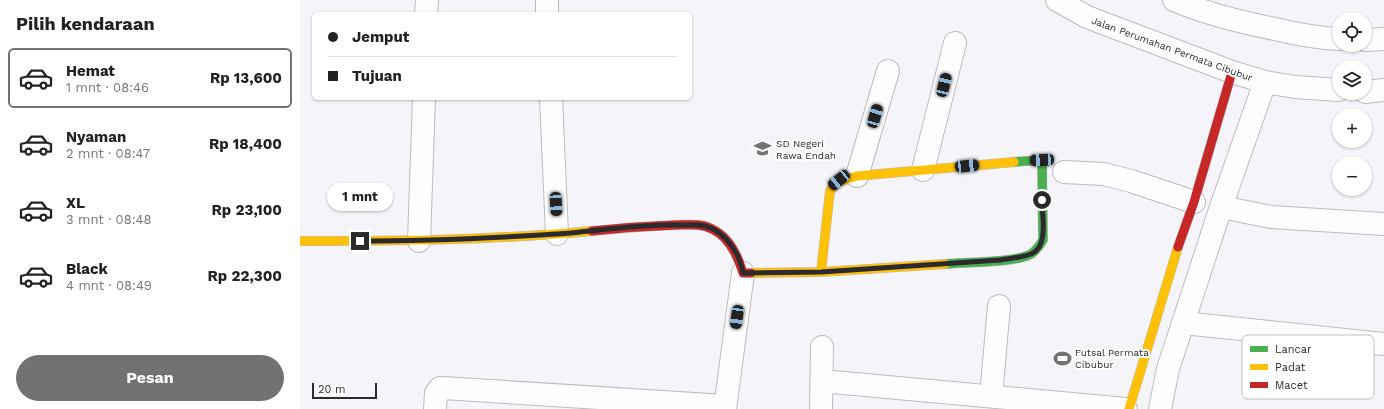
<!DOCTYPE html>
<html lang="id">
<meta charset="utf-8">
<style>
body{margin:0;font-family:"Work Sans",sans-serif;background:#f6f6f6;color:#222;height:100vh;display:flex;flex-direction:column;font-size:15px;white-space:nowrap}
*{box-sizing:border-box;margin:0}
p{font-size:13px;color:#767676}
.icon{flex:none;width:22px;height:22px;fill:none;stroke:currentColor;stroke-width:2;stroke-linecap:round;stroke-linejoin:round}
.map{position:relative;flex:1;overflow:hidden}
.sheet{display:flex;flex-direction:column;background:#fff;width:300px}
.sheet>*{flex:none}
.guide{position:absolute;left:12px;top:12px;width:380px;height:88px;border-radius:6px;box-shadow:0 1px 3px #0004;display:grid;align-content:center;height:88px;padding:0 16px;background:#fff}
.fabs{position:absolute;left:1032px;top:12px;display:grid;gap:8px}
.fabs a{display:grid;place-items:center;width:40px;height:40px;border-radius:50%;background:#fff;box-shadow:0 1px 3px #0004;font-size:20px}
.scale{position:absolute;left:12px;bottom:10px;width:65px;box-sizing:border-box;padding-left:4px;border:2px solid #2b2b2d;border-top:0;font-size:11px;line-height:14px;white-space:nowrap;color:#2b2b2d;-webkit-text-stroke:3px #fff;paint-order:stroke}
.end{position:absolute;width:18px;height:18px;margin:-9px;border:5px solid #2b2b2d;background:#fff;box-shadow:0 0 0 2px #fff}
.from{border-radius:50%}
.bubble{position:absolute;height:28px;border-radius:14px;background:#fff;box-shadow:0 1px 3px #0004;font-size:13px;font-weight:700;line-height:28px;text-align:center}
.car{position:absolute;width:12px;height:24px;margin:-12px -6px;border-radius:5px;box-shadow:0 0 3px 1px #0007;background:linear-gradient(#222 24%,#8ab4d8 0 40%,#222 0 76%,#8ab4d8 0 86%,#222 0)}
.guide b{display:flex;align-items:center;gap:14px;height:38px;font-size:15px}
.guide b+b{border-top:1px solid #e0e0e0}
.guide i{width:10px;height:10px;background:#222}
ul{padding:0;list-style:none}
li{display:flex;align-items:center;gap:12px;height:60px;margin:0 8px 6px;padding:0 8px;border:2px solid transparent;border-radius:6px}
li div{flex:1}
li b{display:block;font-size:15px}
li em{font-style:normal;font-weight:700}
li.selected{border-color:#727174}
li>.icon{width:36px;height:36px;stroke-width:1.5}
h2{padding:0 16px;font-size:18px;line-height:48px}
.action{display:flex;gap:8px;margin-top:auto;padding:8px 16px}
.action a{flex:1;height:46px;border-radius:24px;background:#727174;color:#fff;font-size:16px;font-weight:700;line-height:46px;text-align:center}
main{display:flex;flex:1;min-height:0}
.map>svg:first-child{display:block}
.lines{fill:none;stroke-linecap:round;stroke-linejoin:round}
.street-casing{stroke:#bcbbbf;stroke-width:24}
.fast-casing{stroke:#bcbbbf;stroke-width:10}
.slow-casing{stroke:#bcbbbf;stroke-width:10}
.jam-casing{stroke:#bcbbbf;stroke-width:10}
.street{stroke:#fefdfe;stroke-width:22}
.fast{stroke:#4caf50;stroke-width:9}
.slow{stroke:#ffc107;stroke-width:9}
.jam{stroke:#c62828;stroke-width:9}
.route{stroke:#2b2b2d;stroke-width:5}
.labels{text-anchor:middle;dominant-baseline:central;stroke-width:4;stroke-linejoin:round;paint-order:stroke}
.street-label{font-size:10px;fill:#2b2b2d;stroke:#fff}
.poi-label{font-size:10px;fill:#2b2b2d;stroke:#fff;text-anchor:start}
.key{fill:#fff;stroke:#bfbfc0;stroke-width:1}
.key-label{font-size:11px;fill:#2b2b2d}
</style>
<main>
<section class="sheet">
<h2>Pilih kendaraan</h2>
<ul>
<li class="selected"><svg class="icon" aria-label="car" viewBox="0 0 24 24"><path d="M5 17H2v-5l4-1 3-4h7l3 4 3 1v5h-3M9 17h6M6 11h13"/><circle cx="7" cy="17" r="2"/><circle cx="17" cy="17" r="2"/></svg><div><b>Hemat</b><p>1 mnt · 08:46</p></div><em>Rp 13,600</em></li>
<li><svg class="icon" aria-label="car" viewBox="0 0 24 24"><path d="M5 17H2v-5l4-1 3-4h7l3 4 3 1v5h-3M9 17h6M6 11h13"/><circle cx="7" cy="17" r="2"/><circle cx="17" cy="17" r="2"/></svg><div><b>Nyaman</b><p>2 mnt · 08:47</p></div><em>Rp 18,400</em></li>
<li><svg class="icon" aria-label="car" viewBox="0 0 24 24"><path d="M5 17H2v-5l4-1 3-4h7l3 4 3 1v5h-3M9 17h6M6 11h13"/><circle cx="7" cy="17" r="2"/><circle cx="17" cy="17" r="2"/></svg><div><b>XL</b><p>3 mnt · 08:48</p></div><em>Rp 23,100</em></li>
<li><svg class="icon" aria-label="car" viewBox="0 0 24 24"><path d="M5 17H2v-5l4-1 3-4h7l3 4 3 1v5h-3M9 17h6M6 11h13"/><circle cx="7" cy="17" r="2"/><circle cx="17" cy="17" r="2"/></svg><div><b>Black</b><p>4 mnt · 08:49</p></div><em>Rp 22,300</em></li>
</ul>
<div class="action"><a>Pesan</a></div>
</section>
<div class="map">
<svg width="1084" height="409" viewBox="0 0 1084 409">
<rect width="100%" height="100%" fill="#f5f4f9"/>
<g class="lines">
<defs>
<path id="street" d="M247,0v14
M757,0l30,17 145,55 33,10 30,5 44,3
M874,0c32,14 66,22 101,29 21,5 42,9 64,10
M126,14l1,-14
M1065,40l19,-1
M1065,92l19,-2
M251,98l6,136
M623,170l32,-127
M764,172l40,2 27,7 63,21
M557,176l31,-105
M921,207l50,10 113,7
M119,241l5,-143
M883,323l201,21
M522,381l304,28
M691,396l8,-90
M135,409l1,-16 4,-5h3l282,18
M425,409l18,-136
M521,409l1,-62
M860,409l8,-40 53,-162 44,-125"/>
<path id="fast" d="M645,264c20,-2 70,-1 86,-10 6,-4 9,-9 12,-14l-1,-80 -28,2"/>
<path id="slow" d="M0,241c97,0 195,-1 292,-10
M521,272l9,-81 8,-9 19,-6 157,-14
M451,273l70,-1 124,-8
M829,409l49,-162"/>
<path id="jam" d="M292,231c28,-3 56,-5 84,-6 12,0 25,-2 36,4 17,8 26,27 31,44h8
M878,247l16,-45 38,-130"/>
</defs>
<!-- street casing -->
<use href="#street" class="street-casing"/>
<!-- fast casing -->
<use href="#fast" class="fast-casing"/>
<!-- slow casing -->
<use href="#slow" class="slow-casing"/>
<!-- jam casing -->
<use href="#jam" class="jam-casing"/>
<!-- street -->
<use href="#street" class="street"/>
<!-- fast -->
<use href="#fast" class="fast"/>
<!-- slow -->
<use href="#slow" class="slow"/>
<!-- jam -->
<use href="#jam" class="jam"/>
</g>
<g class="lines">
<!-- route -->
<path class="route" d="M60,241c65,0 131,-3 197,-7 40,-3 80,-10 121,-9 8,0 19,-1 27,1 20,5 35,28 38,47l78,-1 179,-12c10,-2 21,-2 31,-6 18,-7 11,-38 11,-54"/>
</g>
<!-- icons -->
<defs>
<symbol id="school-bare" viewBox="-9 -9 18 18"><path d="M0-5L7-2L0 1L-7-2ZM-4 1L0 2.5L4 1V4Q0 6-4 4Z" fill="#727174" stroke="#fff" stroke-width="2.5" paint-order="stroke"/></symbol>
<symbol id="stadium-bare" viewBox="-9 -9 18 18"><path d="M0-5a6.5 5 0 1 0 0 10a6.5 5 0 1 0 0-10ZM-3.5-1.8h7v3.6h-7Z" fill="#727174" stroke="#fff" stroke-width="2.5" paint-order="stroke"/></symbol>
</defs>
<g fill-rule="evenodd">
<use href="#school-bare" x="450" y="136" width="25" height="25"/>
<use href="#stadium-bare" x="750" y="346" width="25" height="25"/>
</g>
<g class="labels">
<!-- street labels -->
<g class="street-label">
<text transform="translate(872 49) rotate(20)">Jalan Perumahan Permata Cibubur</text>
</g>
<!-- poi labels -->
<g class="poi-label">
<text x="476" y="143">SD Negeri<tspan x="476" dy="12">Rawa Endah</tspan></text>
<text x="775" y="352">Futsal Permata<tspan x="775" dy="12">Cibubur</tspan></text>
</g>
</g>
<!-- legend -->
<rect x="942" y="335" width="132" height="64" rx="6" class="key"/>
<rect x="950" y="346" width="18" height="6" fill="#4caf50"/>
<rect x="950" y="364" width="18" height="6" fill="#ffc107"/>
<rect x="950" y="382" width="18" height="6" fill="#c62828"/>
<g class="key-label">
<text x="975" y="353">Lancar</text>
<text x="975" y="371">Padat</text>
<text x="975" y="389">Macet</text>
</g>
</svg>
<div class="fabs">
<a><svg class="icon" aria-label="locate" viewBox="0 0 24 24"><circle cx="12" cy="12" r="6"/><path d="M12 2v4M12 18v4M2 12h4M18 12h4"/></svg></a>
<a><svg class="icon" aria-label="layers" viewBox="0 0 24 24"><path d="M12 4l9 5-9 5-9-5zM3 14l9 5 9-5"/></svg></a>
<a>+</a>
<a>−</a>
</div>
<div class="scale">20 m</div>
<i class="end from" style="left:742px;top:200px"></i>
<i class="end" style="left:60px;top:241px"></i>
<div class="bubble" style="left:27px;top:183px;width:66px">1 mnt</div>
<i class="car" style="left:644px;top:85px;rotate:14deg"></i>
<i class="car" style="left:575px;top:116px;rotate:16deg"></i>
<i class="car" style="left:742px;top:160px;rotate:267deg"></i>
<i class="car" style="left:667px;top:166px;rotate:84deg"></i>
<i class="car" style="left:539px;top:180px;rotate:231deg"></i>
<i class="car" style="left:256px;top:204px;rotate:177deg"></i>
<i class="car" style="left:437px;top:317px;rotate:188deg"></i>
<div class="guide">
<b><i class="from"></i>Jemput</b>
<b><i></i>Tujuan</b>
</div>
</div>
</main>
